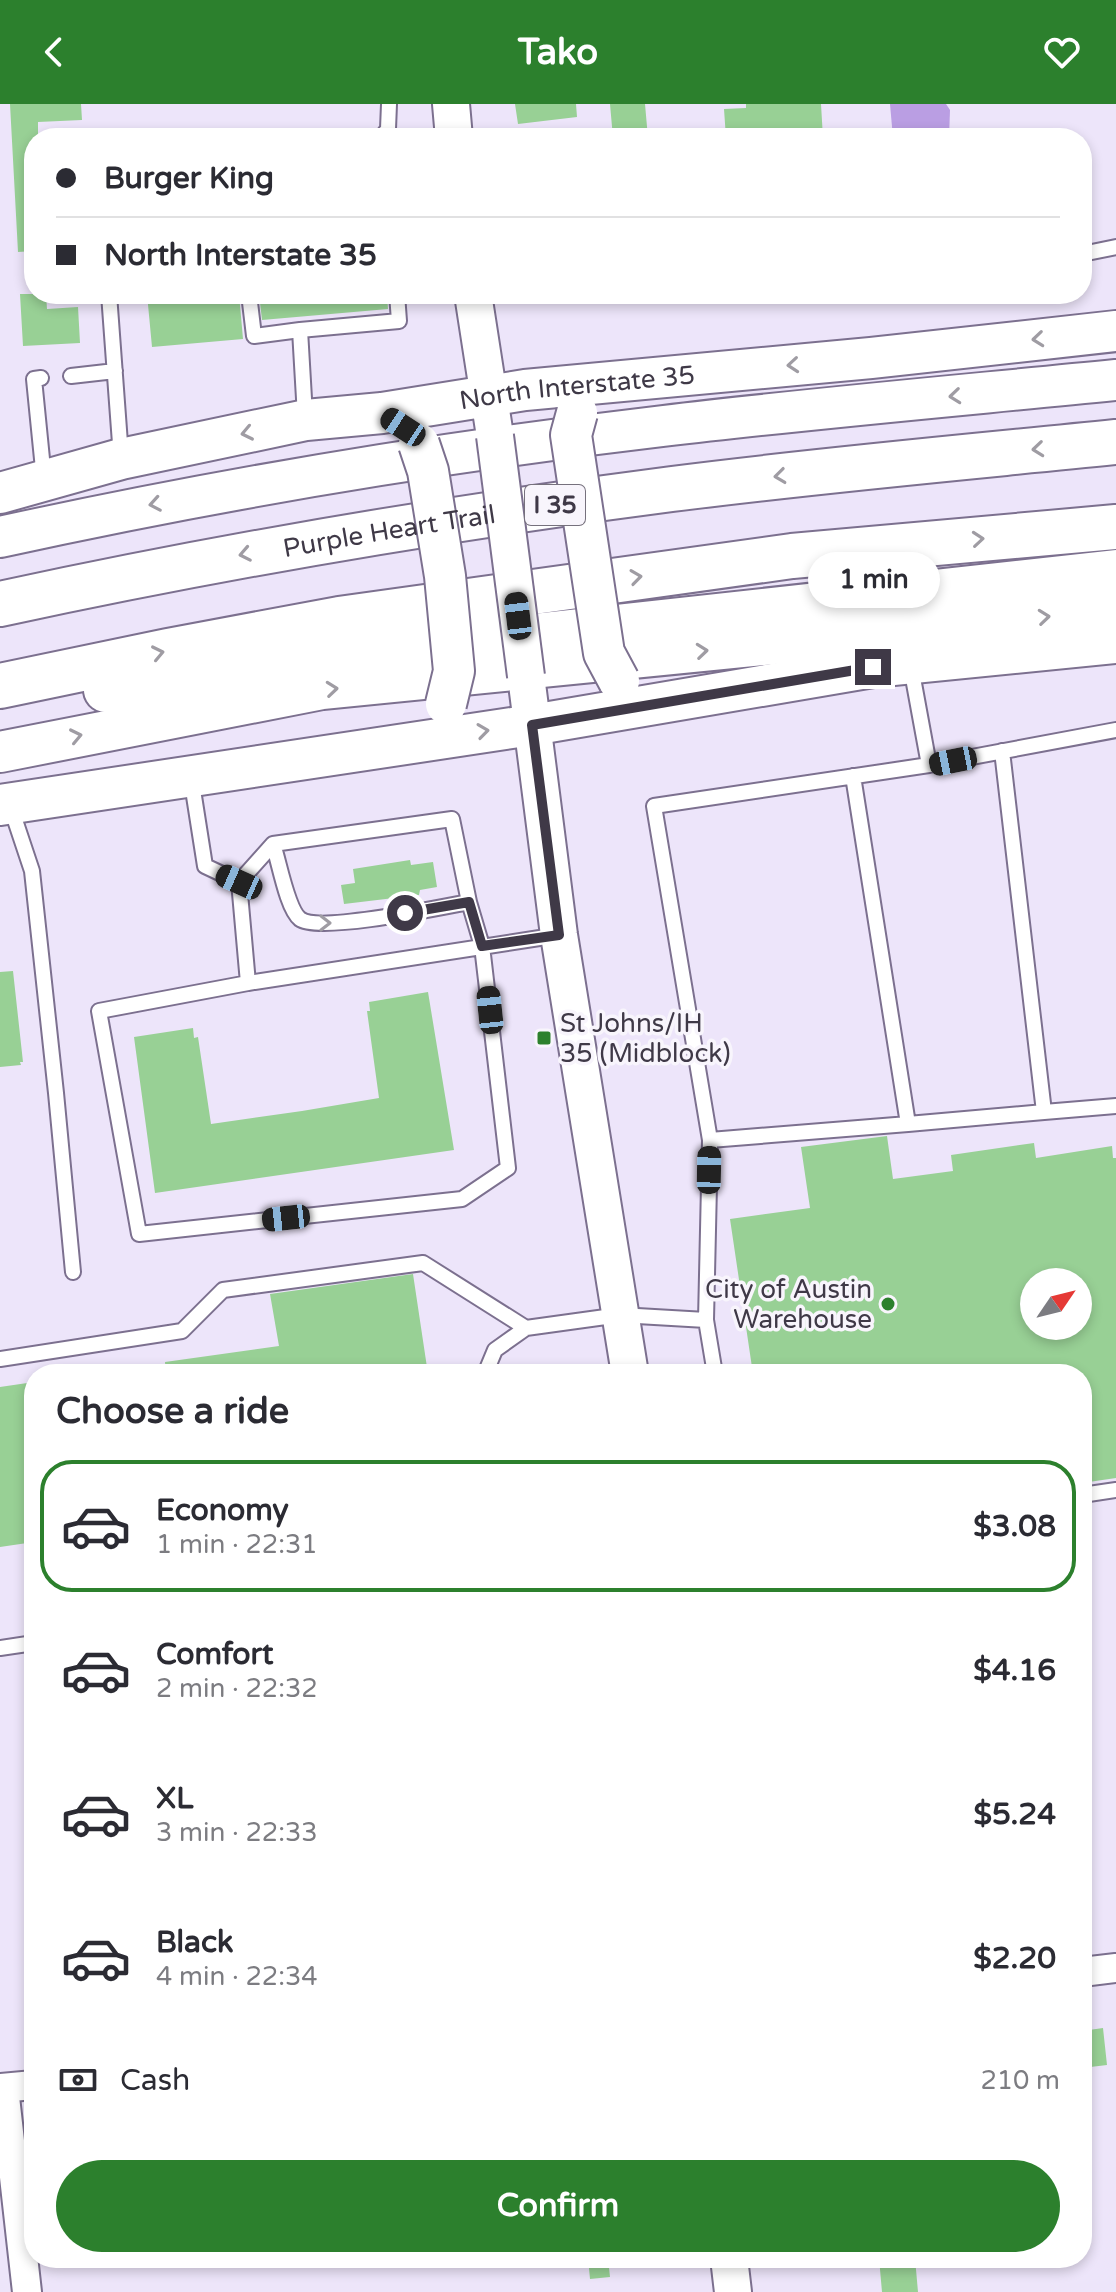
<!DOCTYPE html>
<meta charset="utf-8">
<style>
body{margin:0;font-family:"Varela Round",sans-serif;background:#f2f2f3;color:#2b2b33;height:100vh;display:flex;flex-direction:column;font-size:30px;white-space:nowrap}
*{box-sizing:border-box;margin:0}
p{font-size:26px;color:#7c7c81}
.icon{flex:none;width:44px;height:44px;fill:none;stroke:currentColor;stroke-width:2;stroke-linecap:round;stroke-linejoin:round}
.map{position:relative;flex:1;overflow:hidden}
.details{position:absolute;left:24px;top:1260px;width:1068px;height:904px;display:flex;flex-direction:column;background:#fff;border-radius:32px;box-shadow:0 4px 12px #0003}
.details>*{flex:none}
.top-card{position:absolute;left:24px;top:24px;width:1068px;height:176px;border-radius:32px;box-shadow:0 4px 12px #0003;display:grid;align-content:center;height:176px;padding:0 32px;background:#fff}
.needle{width:52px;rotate:55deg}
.tools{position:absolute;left:1020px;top:1164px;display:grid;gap:16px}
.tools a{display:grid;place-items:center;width:72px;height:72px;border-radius:50%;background:#fff;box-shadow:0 4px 12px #0003;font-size:40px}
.end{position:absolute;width:36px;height:36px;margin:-18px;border:10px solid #3f3947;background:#fff;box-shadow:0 0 0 4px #fff}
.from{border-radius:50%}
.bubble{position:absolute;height:56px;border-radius:28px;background:#fff;box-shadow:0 4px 12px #0003;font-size:26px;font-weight:800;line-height:56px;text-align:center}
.car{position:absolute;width:24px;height:48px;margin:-24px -12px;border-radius:10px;box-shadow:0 0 6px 2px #0007;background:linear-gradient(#222 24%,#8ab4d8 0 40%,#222 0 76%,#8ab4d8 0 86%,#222 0)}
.top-card b{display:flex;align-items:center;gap:28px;height:76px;font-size:30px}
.top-card b+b{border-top:2px solid #e1e1e2}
.top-card i{width:20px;height:20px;background:#2b2b33}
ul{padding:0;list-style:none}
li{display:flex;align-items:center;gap:24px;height:132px;margin:0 16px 12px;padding:0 16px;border:4px solid transparent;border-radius:32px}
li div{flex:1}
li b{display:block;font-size:30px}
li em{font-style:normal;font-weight:800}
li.on{border-color:#2c802d}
li>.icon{width:72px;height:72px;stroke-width:1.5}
h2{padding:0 32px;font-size:36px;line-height:96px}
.pay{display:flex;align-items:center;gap:20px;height:88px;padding:0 32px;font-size:30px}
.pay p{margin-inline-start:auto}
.primary-button{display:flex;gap:16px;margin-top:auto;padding:16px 32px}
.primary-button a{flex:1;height:92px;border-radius:48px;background:#2c802d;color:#fff;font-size:32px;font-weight:800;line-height:92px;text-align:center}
header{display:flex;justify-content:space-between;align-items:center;height:104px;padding:0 32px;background:#2c802d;color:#fff;font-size:36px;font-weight:800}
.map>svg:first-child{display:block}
.water{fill:#ba9ee3}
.building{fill:#98d095;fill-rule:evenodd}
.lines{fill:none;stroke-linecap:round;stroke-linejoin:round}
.service-casing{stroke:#7c708f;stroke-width:18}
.minor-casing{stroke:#7c708f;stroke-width:32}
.tertiary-casing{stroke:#7c708f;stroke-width:40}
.secondary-casing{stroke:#7c708f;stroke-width:44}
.motorway-casing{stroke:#7c708f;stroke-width:48}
.service{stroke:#fff;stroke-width:14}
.minor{stroke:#fff;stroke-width:28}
.tertiary{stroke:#fff;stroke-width:36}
.secondary{stroke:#fff;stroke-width:40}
.motorway{stroke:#fff;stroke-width:44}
.tertiary-bridge-casing{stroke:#7c708f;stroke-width:40;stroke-linecap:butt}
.secondary-bridge-casing{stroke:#7c708f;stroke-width:44;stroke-linecap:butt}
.tertiary-bridge{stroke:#fff;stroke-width:36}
.secondary-bridge{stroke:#fff;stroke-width:40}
.oneway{stroke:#9f9ca3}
.route{stroke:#3f3947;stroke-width:10}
.poi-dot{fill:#2c802d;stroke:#f8f5fc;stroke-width:3}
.labels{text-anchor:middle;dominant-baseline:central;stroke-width:7;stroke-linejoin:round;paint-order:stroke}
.shield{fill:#f8f5fc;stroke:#76717d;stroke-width:2}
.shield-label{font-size:24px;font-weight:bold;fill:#3f3947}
.street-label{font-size:26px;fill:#3f3947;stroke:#f8f5fc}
.poi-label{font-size:26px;fill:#3f3947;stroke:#f8f5fc;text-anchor:start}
</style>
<header><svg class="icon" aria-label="back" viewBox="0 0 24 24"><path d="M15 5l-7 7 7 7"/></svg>Tako<svg class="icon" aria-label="heart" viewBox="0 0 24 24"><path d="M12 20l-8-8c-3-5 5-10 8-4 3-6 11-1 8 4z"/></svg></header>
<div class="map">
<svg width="1116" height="2188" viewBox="0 0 1116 2188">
<rect width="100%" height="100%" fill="#ede5fa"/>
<!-- water -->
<path class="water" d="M890,0h56l4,6 -1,28h-56z"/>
<!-- building -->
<path class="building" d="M10,0h71l1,16 -44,2v16h-4v113l-16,1z
M515,0h61l1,13 -59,7z
M610,0h35l3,34h-35z
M746,0h75l2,34h-97l-2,-29 22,-1z
M20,190h26l1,15 31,-2 2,36 -57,3z
M147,190h92l4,45 -91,8z
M259,190h128l1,15 -126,11z
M410,756l1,5 22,-3 4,25 -17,3 -1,5 -75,9 -3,-19 14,-2 -2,-14z
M13,867l10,91h-3l1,3 -21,2v-95z
M428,888l26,158 -299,43 -21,-156 59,-9 1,10 4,-1 13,87 91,-13 77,-13 -12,-87h3l-1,-9z
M887,1032l6,43 60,-8 -2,-16 83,-12 2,15 76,-12 1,12h3v320l-34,5v-109h-329l-23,-155 80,-11 -9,-61zM1034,1178h44v44h-44z
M413,1170l15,100h-262l-1,-12 114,-16 -9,-52z
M34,1278v160l-34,5v-160z
M1103,1924l4,37 -25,3v-37z
M588,2154h20l2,19 -20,2z
M879,2154h36l3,34h-36z"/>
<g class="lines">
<defs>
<path id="service" d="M381,34l7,-9 1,-25
M1082,150l34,-7
M109,190l12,163
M249,190l5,42 46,-6
M71,272l44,-5
M41,274l-7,1 10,100
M305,312l-5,-86 99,-9 -2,-27
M929,661l187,-35
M853,672l55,348 136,-12 -42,-361
M191,673l14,89 34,16 9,101 311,-48
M11,704l21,63 24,222 17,179
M273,740c6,17 14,65 27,75 18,14 142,-12 169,-17
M239,778l34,-38 179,-25 17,83 13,44 26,222 -46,31 -323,35 -40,-223 149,-28
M1044,1008l72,-6
M710,1036l198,-16
M706,1216l9,54
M0,1255l182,-28 41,-41 200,-27 103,65 94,-13 86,5 4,-180 -56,-334 275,-41 -18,-98
M485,1270l10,-24 31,-22
M1082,1391l34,-5
M0,1544l34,-5"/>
<path id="minor" d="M1082,1868l34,-4
M0,1984l34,-3
M4,1984l23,204"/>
<path id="tertiary" d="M451,0l3,34
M473,190l22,142
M526,572l33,259 71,439
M729,2154l4,34"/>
<g id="secondary">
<path id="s1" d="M0,389l121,-34 185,-39 76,-7 143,-23 346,-32 245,-27"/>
<path d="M0,433c219,-48 441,-85 663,-111 151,-18 302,-31 453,-46"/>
<path d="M0,648l322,-63 794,-79"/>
<path d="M0,701l532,-80 341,-58 243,-24"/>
</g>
<g id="motorway">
<path id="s2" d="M0,500c222,-48 446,-86 672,-115 148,-19 296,-32 444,-47"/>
<path d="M0,582l168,-35 171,-32 453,-63 324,-29"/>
<path d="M106,586l284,-38 726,-80"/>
</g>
</defs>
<!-- service casing -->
<use href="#service" class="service-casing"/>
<!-- minor casing -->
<use href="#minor" class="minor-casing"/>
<!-- tertiary casing -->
<use href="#tertiary" class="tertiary-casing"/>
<!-- secondary casing -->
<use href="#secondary" class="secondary-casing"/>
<!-- motorway casing -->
<use href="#motorway" class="motorway-casing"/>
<!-- service -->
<use href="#service" class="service"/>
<!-- minor -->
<use href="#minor" class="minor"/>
<!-- tertiary -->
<use href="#tertiary" class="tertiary"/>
<!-- secondary -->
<use href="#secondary" class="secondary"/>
<!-- motorway -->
<use href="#motorway" class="motorway"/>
<defs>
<path id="tertiary-bridge" d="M495,332l31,240"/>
<path id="secondary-bridge" d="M577,309l-6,22 33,218 15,28
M419,340l9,27 17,105 9,95 -8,33"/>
</defs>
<!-- tertiary-bridge casing -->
<use href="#tertiary-bridge" class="tertiary-bridge-casing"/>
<!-- secondary-bridge casing -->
<use href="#secondary-bridge" class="secondary-bridge-casing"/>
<!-- tertiary-bridge -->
<use href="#tertiary-bridge" class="tertiary-bridge"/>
<!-- secondary-bridge -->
<use href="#secondary-bridge" class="secondary-bridge"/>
</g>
<!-- one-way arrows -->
<defs><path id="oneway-chevron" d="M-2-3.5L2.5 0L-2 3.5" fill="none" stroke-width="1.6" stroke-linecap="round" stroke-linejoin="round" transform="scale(2)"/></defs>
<g class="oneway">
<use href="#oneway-chevron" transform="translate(1038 235) rotate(174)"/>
<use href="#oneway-chevron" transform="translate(793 261) rotate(175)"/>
<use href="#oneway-chevron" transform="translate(955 292) rotate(174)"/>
<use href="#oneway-chevron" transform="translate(247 329) rotate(168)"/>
<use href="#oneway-chevron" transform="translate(1038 345) rotate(174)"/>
<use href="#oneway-chevron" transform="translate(780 372) rotate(173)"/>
<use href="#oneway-chevron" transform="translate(155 400) rotate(170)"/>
<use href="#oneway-chevron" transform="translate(978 435) rotate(-5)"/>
<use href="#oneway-chevron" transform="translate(245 450) rotate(169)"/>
<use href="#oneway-chevron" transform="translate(636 473) rotate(-8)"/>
<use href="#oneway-chevron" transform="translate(1044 513) rotate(-6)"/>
<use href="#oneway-chevron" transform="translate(702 547) rotate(-6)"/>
<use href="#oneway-chevron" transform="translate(158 549) rotate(-12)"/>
<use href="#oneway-chevron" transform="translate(332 585) rotate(-6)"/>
<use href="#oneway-chevron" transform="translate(483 627) rotate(-8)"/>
<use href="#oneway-chevron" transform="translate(76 632) rotate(-12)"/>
<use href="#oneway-chevron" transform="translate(325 819)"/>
</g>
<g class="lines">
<!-- route -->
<path class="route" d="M405,809l64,-11 13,44 77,-11 -27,-210 341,-58"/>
</g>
<!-- markers -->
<g class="poi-dot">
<rect x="536" y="926" width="16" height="16" rx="4"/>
<circle cx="888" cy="1200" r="8"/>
</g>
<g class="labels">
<!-- shield labels -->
<rect class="shield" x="525" y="381" width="60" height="40" rx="6"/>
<g class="shield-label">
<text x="555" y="401">I 35</text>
</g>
<!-- street labels -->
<g class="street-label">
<text stroke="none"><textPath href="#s1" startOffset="588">North Interstate 35</textPath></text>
<text stroke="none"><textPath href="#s2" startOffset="396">Purple Heart Trail</textPath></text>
</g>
<!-- poi labels -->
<g class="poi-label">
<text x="560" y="919">St Johns/IH<tspan x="560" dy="30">35 (Midblock)</tspan></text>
<text x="872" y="1185" text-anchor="end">City of Austin<tspan x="872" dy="30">Warehouse</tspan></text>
</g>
</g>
</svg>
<div class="tools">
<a><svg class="needle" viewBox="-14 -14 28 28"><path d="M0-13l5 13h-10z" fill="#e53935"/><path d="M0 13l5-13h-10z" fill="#7c7c81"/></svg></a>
</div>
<i class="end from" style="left:405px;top:809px"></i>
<i class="end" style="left:873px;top:563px"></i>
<div class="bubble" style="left:808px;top:448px;width:132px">1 min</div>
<i class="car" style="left:403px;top:323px;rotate:303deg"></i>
<i class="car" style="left:518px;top:512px;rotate:353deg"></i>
<i class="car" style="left:953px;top:657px;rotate:259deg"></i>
<i class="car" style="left:239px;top:778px;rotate:294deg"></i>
<i class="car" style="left:490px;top:906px;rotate:354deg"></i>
<i class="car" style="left:709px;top:1066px;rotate:1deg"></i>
<i class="car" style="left:286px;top:1114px;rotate:264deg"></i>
<div class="top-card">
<b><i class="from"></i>Burger King</b>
<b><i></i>North Interstate 35</b>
</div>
<section class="details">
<h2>Choose a ride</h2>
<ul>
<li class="on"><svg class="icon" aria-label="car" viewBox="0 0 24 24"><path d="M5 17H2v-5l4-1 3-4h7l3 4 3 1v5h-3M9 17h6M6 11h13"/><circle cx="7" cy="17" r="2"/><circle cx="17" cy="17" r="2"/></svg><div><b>Economy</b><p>1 min · 22:31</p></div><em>$3.08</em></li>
<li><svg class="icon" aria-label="car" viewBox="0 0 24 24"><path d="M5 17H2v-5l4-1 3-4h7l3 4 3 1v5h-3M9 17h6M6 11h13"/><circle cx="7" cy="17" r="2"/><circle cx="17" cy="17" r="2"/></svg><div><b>Comfort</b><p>2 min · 22:32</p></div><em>$4.16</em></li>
<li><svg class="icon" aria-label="car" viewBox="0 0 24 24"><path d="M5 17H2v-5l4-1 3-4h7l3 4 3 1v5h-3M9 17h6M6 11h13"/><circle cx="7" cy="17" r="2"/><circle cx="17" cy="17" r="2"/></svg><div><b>XL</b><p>3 min · 22:33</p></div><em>$5.24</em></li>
<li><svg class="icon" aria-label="car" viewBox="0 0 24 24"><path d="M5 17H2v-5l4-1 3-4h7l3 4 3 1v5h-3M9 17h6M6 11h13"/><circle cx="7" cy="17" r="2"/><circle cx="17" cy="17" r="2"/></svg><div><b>Black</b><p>4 min · 22:34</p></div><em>$2.20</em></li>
</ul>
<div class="pay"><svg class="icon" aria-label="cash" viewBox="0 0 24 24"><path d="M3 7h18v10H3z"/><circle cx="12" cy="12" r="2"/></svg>Cash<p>210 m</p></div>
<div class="primary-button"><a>Confirm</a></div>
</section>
</div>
